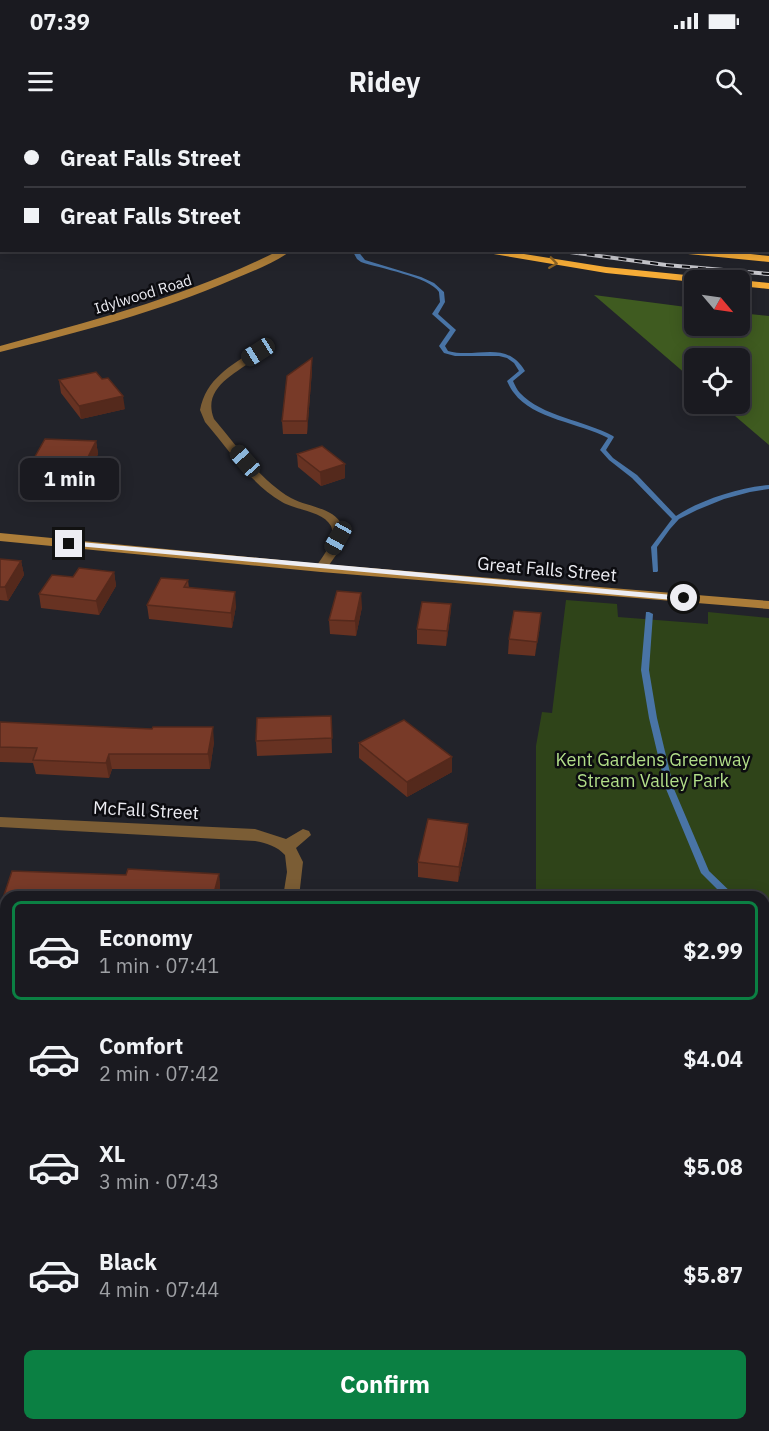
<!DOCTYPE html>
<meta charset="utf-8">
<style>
body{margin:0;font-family:"IBM Plex Sans",sans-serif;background:#27272d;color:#f1f3f6;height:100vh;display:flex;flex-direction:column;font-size:22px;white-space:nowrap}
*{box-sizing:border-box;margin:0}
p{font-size:20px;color:#9fa1a5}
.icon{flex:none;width:33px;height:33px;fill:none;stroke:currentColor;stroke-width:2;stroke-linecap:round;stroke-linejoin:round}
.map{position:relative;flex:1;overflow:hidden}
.details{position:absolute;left:0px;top:771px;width:770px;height:540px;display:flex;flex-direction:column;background:#1a1a20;border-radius:18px 18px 0 0;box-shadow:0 3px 15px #0003,0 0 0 2px #38383e}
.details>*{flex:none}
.hud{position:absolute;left:0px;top:0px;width:770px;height:132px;box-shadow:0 3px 15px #0003,0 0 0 2px #38383e;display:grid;align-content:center;height:132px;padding:0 24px;background:#1a1a20}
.needle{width:39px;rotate:119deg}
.controls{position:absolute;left:684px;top:150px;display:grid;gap:12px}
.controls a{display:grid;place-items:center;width:66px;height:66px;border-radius:9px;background:#1a1a20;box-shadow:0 3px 15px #0003,0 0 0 2px #38383e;font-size:30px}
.end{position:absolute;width:27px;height:27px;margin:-14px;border:8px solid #ededf3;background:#111;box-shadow:0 0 0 3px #111}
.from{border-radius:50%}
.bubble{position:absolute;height:42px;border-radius:9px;background:#1a1a20;box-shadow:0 3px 15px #0003,0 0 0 2px #38383e;font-size:20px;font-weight:800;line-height:42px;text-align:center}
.car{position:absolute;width:18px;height:36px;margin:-18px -9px;border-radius:8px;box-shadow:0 0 4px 2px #0007;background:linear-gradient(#222 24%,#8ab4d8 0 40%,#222 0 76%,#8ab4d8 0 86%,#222 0)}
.hud b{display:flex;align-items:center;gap:21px;height:57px;font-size:22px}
.hud b+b{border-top:2px solid #38383e}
.hud i{width:15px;height:15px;background:#f1f3f6}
ul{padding:10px 0 0;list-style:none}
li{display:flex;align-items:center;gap:18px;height:99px;margin:0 12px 9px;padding:0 12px;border:3px solid transparent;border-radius:9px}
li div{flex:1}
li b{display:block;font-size:22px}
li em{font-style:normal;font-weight:800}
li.on{border-color:#0b8043}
li>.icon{width:54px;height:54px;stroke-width:1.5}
.cta{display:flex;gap:12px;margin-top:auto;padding:12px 24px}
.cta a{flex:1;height:69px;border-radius:9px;background:#0b8043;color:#fff;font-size:24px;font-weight:800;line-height:69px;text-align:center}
.status{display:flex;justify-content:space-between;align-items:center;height:42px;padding:0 30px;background:#1a1a20;direction:ltr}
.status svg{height:16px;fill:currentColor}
header{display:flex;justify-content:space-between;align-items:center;height:78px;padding:0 24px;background:#1a1a20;font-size:27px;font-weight:800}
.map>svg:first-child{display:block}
.green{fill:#2f4419}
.forest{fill:#3f5b20}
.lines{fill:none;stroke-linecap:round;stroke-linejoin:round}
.stream{fill:#4974a6;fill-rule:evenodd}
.minor{fill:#7b5d35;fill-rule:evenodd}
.secondary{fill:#ac7d39;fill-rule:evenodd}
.motorway{fill:#f6ac37;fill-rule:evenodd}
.rail-casing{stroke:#c8c8ce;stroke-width:4}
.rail{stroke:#0c0c10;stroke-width:2;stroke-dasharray:8;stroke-linecap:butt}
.wall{fill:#673222}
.shaded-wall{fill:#54291c}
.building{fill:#783a28;stroke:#54291c;stroke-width:1.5}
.oneway{stroke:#8d6425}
.route{fill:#ededf3}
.labels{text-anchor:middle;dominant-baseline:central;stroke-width:5;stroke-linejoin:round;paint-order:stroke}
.far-street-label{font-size:15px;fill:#ededf3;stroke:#0c0c10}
.street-label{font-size:18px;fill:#ededf3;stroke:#0c0c10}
.park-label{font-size:18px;fill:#b2de89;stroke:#0c0c10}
</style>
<div class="status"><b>07:39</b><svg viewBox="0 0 49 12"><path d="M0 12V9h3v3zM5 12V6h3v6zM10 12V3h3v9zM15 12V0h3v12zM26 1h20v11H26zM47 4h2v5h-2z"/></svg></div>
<header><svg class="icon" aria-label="menu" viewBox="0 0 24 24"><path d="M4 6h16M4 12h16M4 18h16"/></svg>Ridey<svg class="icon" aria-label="search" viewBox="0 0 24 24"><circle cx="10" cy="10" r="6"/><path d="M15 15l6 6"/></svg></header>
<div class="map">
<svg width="769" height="1311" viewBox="0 0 769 1311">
<rect width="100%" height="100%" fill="#22232a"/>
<!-- green -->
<path class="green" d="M566,480l51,4 1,13 90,7v-12l61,6v813h-229v-6h224v-528h-228v-151l6,-34 10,1z"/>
<!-- forest -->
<path class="forest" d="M594,175l100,13v18h46v-13l29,3v129l-48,-41h19v-46h-46v23z"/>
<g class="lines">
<!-- stream -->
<path class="stream" d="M0,22h2v3h-2z
M352,130h5l8,10 56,17 13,6 10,9 1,10 -7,12 18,16 -11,16 3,5c29,8 58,-12 77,20l-12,10c2,4 4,9 7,12 21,23 66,28 93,43l1,1 -8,13 7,8 24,17 39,41c24,-16 64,-29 93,-31v4l-19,3 -26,7 -27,11 -18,9 -9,10 -13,18 1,24 -1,1h-4l-2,-25 21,-28 -40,-41 -23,-18 -8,-9 -1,-1 8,-12c-28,-15 -75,-19 -94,-45 -3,-3 -5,-8 -7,-12l12,-10 -5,-8 -7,-5 -8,-2h-44l-11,-3 -5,-7 11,-16 -18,-16 8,-12c0,-1 -1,-9 -1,-10 -9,-15 -61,-24 -78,-30l-4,-3z
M646,492h3l4,2 -4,56 8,48 17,71 35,82 27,26h-11l-24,-24 -35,-84 -17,-71 -8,-48z
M764,824l3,1 2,4v14l-3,-1 -2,-5z"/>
<!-- minor -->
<path class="minor" d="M0,76h2v6h-2z
M255,230l8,2c-19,19 -63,32 -49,67 23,27 45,60 77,79 16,9 42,9 51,27 8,15 -9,34 -17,46l-4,1 -6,-4c7,-11 22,-28 16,-42 -8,-15 -36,-16 -49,-24 -32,-19 -53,-52 -77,-80l-5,-12c6,-31 30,-44 55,-60z
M0,697l255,12 31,10 17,-10 6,2 2,4 -15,13 7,14 -4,35h-16l4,-25 -2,-17c-8,-9 -19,-12 -30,-14l-255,-14z
M0,1073h6v18h-6z"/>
<!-- secondary -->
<path class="secondary" d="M356,0h8v2h-7z
M280,130h12c-17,13 -39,21 -58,29 -75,33 -155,53 -234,73v-6c96,-26 191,-51 280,-96z
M0,413l321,31 448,37v8l-448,-37 -321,-31z"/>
<!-- motorway -->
<path class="motorway" d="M71,0h12l1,2h-12z
M0,4l2,1v5h-2z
M470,130h29l107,17 100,10 5,3 -17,2 -88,-9z
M673,130h42l54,6v6l-91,-9z
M737,160h3l29,3v6l-29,-3v-6z"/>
<defs>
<path id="rail" d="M6,0l5,2
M33,0l5,2
M555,130l111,15 103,9"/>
</defs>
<!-- rail casing -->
<use href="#rail" class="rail-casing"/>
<!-- rail -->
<use href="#rail" class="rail"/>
</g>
<!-- wall -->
<path class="wall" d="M455,0h43l-1,2h-42z
M513,0h162l-7,2h-151z
M768,23h1v63h-1z
M312,250l-5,64h-24l-1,-13z
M59,260l66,29 -44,10 -20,-26z
M96,321l2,13 -18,38 -53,-2 -3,-14z
M297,334l48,24 -24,8 -23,-19z
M0,439l21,2 3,14 -16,26 -8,-1z
M114,452l2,14 -17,29 -58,-7 -2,-14 34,-17z
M188,460l1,8 47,18 -4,22 -83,-9 -2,-14z
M451,484l-1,14 -4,28 -29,-2v-15z
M362,487l-6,29 -26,-2 -1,-14z
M541,493l-6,43 -27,-2 1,-15z
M331,596l1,37 -75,3 -1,-15z
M0,602l214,20 -4,27h-98l-3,9 -73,-4 -3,-11 -33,-1z
M359,623l93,14v15l-45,25 -48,-39z
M468,704l-1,15 -9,43 -40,-5v-15z
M128,749l91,5 1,15 -2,8h-212v14l-3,-13 9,-27 114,4z
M0,901h6v90h-6z
M0,1163h6v133h-6z
M142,1305h119v6h-117z"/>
<!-- shaded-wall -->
<path class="shaded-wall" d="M489,0h9l-1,2h-8z
M615,0h60l-7,2h-62z
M312,238v12l-5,64v-13z
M123,276l2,13 -44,10 -2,-13z
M96,321l2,13 -18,38 -3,-13z
M345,344v14l-24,8 -1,-14z
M21,441l3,14 -16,26 -3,-14z
M114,452l2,14 -17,29 -3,-14z
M235,472l1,14 -4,22 -1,-15z
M361,473l1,14 -6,29 -1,-15z
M451,484l-1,14 -4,28 1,-15z
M541,493l-1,14 -5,29 2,-14z
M213,607l1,15 -4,27 -2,-15z
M109,634l3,15 -3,9 -3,-15z
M452,637v15l-45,25v-15z
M468,704l-1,15 -9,43 1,-15z
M219,754l1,15 -2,8h-5z
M258,1305h3v6h-4z"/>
<!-- building -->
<path class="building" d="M536,0h79l-9,2h-66z
M768,23h1v52h-1z
M312,238l-5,63h-25l5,-45z
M96,252l6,7 6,-1 15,18 -44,10 -20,-26z
M45,319l51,2 -19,38 -53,-3z
M322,326l23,18 -25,8 -23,-18z
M0,439l21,2 -16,26h-5z
M79,448l35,4 -18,29 -57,-7 13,-19 21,2z
M161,458l27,2 -4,7 51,5 -4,21 -84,-8z
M337,471l24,2 -6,28 -26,-1z
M422,482l29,2 -4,27 -30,-2z
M514,491l27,2 -4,29 -28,-3z
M331,596l1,22 -76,3 1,-23z
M404,600l48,37 -45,25 -48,-39z
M0,602l152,7 1,-2h60l-5,27h-99l-3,9 -73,-3 4,-12 -37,-1z
M428,699l40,5 -9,43 -41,-5z
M128,749l91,5 -6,23 -19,-1v1h-188v1h-3l9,-27 114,4z
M0,901h6v76l-6,-1z
M0,1163h6v121l-6,-1z
M188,1305h70l-1,6z"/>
<!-- one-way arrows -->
<defs><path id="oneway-chevron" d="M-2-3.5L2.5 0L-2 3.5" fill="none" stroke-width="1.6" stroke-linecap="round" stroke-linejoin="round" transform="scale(1.5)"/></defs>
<use class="oneway" href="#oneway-chevron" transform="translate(553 143) rotate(8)"/>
<!-- route -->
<path class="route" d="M69,421l615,55 4,2 -4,3 -618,-56v-3z"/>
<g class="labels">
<!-- far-street labels -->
<g class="far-street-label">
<text transform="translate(143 174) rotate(-17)">Idylwood Road</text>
</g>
<!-- street labels -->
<g class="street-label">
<text transform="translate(547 449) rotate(5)">Great Falls Street</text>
<text transform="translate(146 690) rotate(3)">McFall Street</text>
</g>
<!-- park labels -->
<g class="park-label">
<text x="653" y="639">Kent Gardens Greenway<tspan x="653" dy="21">Stream Valley Park</tspan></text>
</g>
</g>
</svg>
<div class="controls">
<a><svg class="needle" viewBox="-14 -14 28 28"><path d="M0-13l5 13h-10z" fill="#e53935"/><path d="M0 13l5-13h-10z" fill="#9fa1a5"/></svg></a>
<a><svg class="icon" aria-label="locate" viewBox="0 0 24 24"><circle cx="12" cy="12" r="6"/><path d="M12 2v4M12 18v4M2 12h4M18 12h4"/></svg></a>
</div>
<i class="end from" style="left:684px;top:478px"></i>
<i class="end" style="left:69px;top:424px"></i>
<div class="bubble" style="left:20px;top:338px;width:99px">1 min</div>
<i class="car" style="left:258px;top:232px;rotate:238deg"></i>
<i class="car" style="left:245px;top:341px;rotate:319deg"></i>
<i class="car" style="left:338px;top:418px;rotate:209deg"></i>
<div class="hud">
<b><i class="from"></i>Great Falls Street</b>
<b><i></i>Great Falls Street</b>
</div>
<section class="details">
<ul>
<li class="on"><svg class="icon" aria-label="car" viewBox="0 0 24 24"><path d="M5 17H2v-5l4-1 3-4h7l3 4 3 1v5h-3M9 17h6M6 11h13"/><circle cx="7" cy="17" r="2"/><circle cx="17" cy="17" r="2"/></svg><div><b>Economy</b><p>1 min · 07:41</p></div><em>$2.99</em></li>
<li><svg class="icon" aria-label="car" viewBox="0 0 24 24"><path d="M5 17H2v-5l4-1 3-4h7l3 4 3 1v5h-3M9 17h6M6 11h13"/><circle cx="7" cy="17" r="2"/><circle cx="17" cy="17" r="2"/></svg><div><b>Comfort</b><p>2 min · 07:42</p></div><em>$4.04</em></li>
<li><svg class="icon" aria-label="car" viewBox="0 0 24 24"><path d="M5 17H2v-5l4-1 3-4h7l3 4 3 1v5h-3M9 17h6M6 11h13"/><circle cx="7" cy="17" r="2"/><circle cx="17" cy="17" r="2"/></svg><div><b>XL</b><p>3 min · 07:43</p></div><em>$5.08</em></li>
<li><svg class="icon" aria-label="car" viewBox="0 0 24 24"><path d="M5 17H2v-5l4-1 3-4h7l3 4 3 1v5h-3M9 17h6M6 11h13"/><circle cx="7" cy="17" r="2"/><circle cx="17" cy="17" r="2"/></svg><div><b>Black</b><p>4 min · 07:44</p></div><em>$5.87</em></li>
</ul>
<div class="cta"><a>Confirm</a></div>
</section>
</div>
